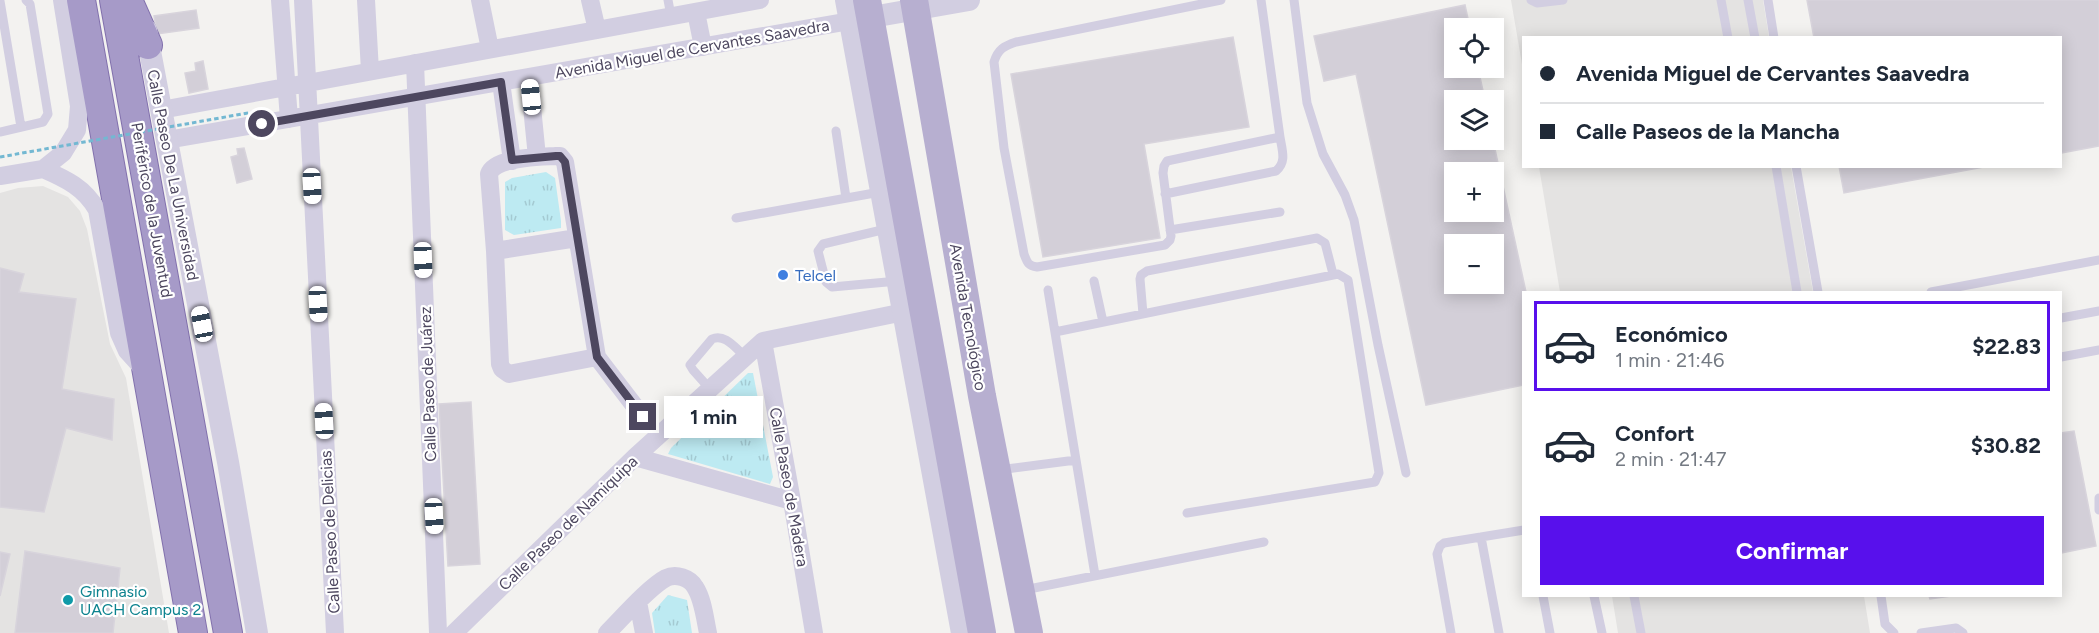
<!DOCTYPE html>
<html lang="es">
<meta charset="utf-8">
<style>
body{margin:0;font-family:Figtree,sans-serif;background:#f6f6f7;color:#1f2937;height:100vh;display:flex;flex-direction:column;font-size:22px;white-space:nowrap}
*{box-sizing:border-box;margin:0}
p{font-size:20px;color:#747a83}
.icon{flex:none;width:33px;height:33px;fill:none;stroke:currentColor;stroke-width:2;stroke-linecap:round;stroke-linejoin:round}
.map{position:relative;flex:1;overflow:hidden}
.details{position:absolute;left:1522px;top:291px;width:540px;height:306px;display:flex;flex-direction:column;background:#fff;border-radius:0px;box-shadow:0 3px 15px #0003}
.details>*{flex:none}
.guide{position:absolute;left:1522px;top:36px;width:540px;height:132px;border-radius:0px;box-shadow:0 3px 15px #0003;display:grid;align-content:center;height:132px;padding:0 18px;background:#fff}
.controls{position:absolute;left:1444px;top:18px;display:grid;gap:12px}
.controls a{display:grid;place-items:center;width:60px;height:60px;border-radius:0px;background:#fff;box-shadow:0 3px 15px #0003;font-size:30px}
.end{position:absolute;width:27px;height:27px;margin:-14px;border:8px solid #4d475f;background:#fff;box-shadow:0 0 0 3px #fff}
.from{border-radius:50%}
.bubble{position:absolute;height:42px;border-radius:0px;background:#fff;box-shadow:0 3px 15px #0003;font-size:20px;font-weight:700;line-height:42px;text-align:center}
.car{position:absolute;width:18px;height:36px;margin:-18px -9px;border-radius:8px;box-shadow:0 0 4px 2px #0007;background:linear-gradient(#fff 24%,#345 0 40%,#fff 0 76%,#345 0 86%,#fff 0)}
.guide b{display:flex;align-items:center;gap:21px;height:57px;font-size:22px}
.guide b+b{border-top:2px solid #e0e1e3}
.guide i{width:15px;height:15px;background:#1f2937}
ul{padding:10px 0 0;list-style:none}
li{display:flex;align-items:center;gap:18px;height:90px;margin:0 12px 9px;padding:0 6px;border:3px solid transparent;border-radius:0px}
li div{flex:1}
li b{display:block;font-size:22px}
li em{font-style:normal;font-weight:700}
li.selected{border-color:#5810ec}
li>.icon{width:54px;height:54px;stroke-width:1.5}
.primary-button{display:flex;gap:12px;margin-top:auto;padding:12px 18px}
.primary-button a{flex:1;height:69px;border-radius:0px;background:#5810ec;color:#fff;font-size:24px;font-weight:700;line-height:69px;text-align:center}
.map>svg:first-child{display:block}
.education{fill:#e4e3e2}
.park{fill:url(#park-tufts)}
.building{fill:#d3cfd8;stroke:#d8d4dc;stroke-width:1.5;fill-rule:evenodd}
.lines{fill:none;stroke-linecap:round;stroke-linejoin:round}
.trunk-casing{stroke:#8271ad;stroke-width:30}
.service{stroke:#d2cee1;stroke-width:9}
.minor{stroke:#d2cee1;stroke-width:18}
.tertiary{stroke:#d2cee1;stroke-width:22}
.primary{stroke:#b7afd0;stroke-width:28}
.trunk{stroke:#a69ac8;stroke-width:28}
.path-bridge{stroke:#73b8d2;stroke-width:3;stroke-dasharray:4.5 3;stroke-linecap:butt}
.route{stroke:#4d475f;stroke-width:8}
.shop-dot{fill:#3f7fe0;stroke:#fff;stroke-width:2}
.culture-dot{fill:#0f9aa8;stroke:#fff;stroke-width:2}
.labels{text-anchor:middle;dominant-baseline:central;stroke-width:4.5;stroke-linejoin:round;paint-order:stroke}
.street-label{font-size:16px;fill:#4d475f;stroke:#fff}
.shop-label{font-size:16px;fill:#366cbe;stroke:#fff;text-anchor:start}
.culture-label{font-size:16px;fill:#0d838f;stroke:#fff;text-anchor:start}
</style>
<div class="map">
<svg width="2099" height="633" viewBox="0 0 2099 633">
<defs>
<pattern id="park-tufts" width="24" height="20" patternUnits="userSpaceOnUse" patternTransform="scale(1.5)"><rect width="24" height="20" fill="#bdeaf2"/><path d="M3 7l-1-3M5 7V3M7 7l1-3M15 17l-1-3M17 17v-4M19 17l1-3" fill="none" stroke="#a4cad2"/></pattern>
</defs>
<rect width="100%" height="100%" fill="#f3f2f0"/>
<!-- education -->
<path class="education" d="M1511,0h252l6,37 -245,1v38z
M1539,167h252l22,125h-253z
M43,186l25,11 12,14 7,18 23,115 16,34 43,255h-169v-440l18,-5z
M1612,596h252l6,37h-252z"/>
<!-- park -->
<path class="park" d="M546,172l9,6 6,43v7l-47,7 -9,-5v-48l7,-4z
M748,373h5l20,104 -3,7 -102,-30 3,-6z
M668,595l19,5 5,33h-37l-3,-20z"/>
<!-- building -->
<path class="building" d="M1807,0h292v146l-38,7v-115h-247z
M1465,5l5,23h-15v40h23l7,32h-30v40h38l33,152h-2v93l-98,20 -70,-331 -32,7 -10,-45zM1455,172h39v40h-39zM1455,244h39v40h-39z
M196,10l3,18 -42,6 -3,-18z
M1233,37l16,90 -105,17 16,94 -117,19 -32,-183z
M203,61l5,28 -19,4 -4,-20 11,-2 -1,-8z
M244,148l8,31 -15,4 -6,-26 7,-2 -1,-6z
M1839,166h150l-145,27z
M0,268l24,6 -5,18 57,7 -14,90 52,10 -2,41 -46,-12 -22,84 -44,-5z
M471,402l9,162 -32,2 -9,-162z
M2074,431l22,115 -35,7v-120z
M25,551l95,17 -7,65h-98z
M0,552l10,2 -10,42z
M1929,596h22l-21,3z"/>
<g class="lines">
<defs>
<path id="trunk" d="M81,0l112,633
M114,0l114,633
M128,0l20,45"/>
</defs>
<!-- trunk casing -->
<use href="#trunk" class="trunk-casing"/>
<!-- service -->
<path class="service" d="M668,0l3,16
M1221,0l-205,42c-12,4 -18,7 -22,20l10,86 20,106c3,8 4,12 13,13l128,-22 5,-5 1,-4 -8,-63 1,-7 3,-5 113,-24 -19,-137
M1294,0l13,103 16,51 22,41 9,25 24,125 28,128
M1531,0l6,3 26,-3
M1721,0l7,38
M1748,0l7,38
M1768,0l6,38
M0,1l21,126
M836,131l10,67
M0,132l43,-10 5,-8 -18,-110 -4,-4
M1776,166l21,126
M1796,166l22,126
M1165,194l111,-23c11,-9 6,-21 4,-34
M736,218l144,-26
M886,229l-63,15 -5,7 8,31 6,5 66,-6
M1170,230l110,-18
M1094,281l9,41
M1048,290l47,285
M1931,292l168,-32
M1143,314l-3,-35 1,-4 6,-4 170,-33 8,5 8,31
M2061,318l38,-7
M1055,332l283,-58 10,6 31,193 -4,9 -188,31
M2061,357l38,-7
M710,389l-17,-19 -3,-5 22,-26c13,-6 24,10 34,18
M998,470l78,-10
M2099,498v12
M1481,537l18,96
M1024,590l240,-48
M1543,596l7,37
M1594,596l8,37
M1634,596l7,37
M1881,596l4,28 9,9
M1451,633l-14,-79 3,-8 4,-3 80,-13
M1921,633l35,-5 7,5"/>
<!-- minor -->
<path class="minor" d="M280,0l9,119
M303,0l32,633
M366,0l4,71
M480,0l10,49
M590,0l7,30
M696,12l7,35
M415,63l23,570
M529,77l8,80
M501,82l11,79
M161,110l599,-110
M167,140l683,-119
M43,169c23,10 42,19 54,41l22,123 8,18 18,20
M0,176l43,-7 20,-16 14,-23 2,-24 -17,-106
M495,251l82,-13
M763,341l29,160 22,132
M597,357l-88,17 -7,-5 -2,-5 -5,-113 -6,-77c6,-17 51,-17 67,-18h4l5,6 32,195 46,60
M635,457l157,44
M638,602l6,31
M454,633l181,-176 128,-116 141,-29
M607,633c15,-15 42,-46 59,-55 10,-5 24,0 29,9 8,12 10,32 13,46"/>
<!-- tertiary -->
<path class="tertiary" d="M846,0l116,633
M855,20l114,-20
M146,30l82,432 29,171"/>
<!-- primary -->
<path class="primary" d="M867,0l115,633
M914,0l68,396 47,237"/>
<!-- trunk -->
<use href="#trunk" class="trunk"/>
<!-- path-bridge -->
<path class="path-bridge" d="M0,157l259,-46"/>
</g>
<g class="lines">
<!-- route -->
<path class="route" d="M262,124l239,-42 11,78 44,-4h4l5,6 32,195 46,60"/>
</g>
<!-- markers -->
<circle class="shop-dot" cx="783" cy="275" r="6"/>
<circle class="culture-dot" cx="68" cy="600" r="6"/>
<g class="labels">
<!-- street labels -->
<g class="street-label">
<text transform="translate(692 49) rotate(-10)">Avenida Miguel de Cervantes Saavedra</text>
<text transform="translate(173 175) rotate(79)">Calle Paseo De La Universidad</text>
<text transform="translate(152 210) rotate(80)">Periférico de la Juventud</text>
<text transform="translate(968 317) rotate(80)">Avenida Tecnológico</text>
<text transform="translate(428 384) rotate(-92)">Calle Paseo de Juárez</text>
<text transform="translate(789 487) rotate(80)">Calle Paseo de Madera</text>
<text transform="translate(568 523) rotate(-44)">Calle Paseo de Namiquipa</text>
<text transform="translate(330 532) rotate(-93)">Calle Paseo de Delicias</text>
</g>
<!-- shop labels -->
<g class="shop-label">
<text x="795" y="275">Telcel</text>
</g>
<!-- culture labels -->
<g class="culture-label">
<text x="80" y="591">Gimnasio<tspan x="80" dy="18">UACH Campus 2</tspan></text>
</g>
</g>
</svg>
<div class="controls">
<a><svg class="icon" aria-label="locate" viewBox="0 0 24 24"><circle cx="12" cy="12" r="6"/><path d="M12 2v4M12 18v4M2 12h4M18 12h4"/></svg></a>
<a><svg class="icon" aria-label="layers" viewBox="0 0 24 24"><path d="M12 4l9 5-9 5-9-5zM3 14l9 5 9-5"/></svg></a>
<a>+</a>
<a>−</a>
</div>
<i class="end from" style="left:262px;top:124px"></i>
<i class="end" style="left:643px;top:417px"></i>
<div class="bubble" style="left:664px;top:396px;width:99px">1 min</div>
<i class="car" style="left:531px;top:97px;rotate:354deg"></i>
<i class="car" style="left:312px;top:186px;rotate:177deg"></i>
<i class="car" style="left:423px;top:260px;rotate:178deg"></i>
<i class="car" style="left:318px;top:304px;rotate:177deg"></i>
<i class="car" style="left:202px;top:324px;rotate:349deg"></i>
<i class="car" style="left:324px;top:421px;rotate:357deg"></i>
<i class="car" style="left:434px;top:516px;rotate:177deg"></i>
<div class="guide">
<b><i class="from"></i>Avenida Miguel de Cervantes Saavedra</b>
<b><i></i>Calle Paseos de la Mancha</b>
</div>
<section class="details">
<ul>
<li class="selected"><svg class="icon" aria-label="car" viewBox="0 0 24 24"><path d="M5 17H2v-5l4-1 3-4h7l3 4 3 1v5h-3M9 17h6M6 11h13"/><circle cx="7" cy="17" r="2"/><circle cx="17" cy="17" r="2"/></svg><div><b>Económico</b><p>1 min · 21:46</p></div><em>$22.83</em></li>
<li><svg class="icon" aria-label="car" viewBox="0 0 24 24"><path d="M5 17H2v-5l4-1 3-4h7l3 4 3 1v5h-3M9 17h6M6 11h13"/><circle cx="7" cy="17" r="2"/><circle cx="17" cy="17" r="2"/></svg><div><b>Confort</b><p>2 min · 21:47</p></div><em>$30.82</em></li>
</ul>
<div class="primary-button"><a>Confirmar</a></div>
</section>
</div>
